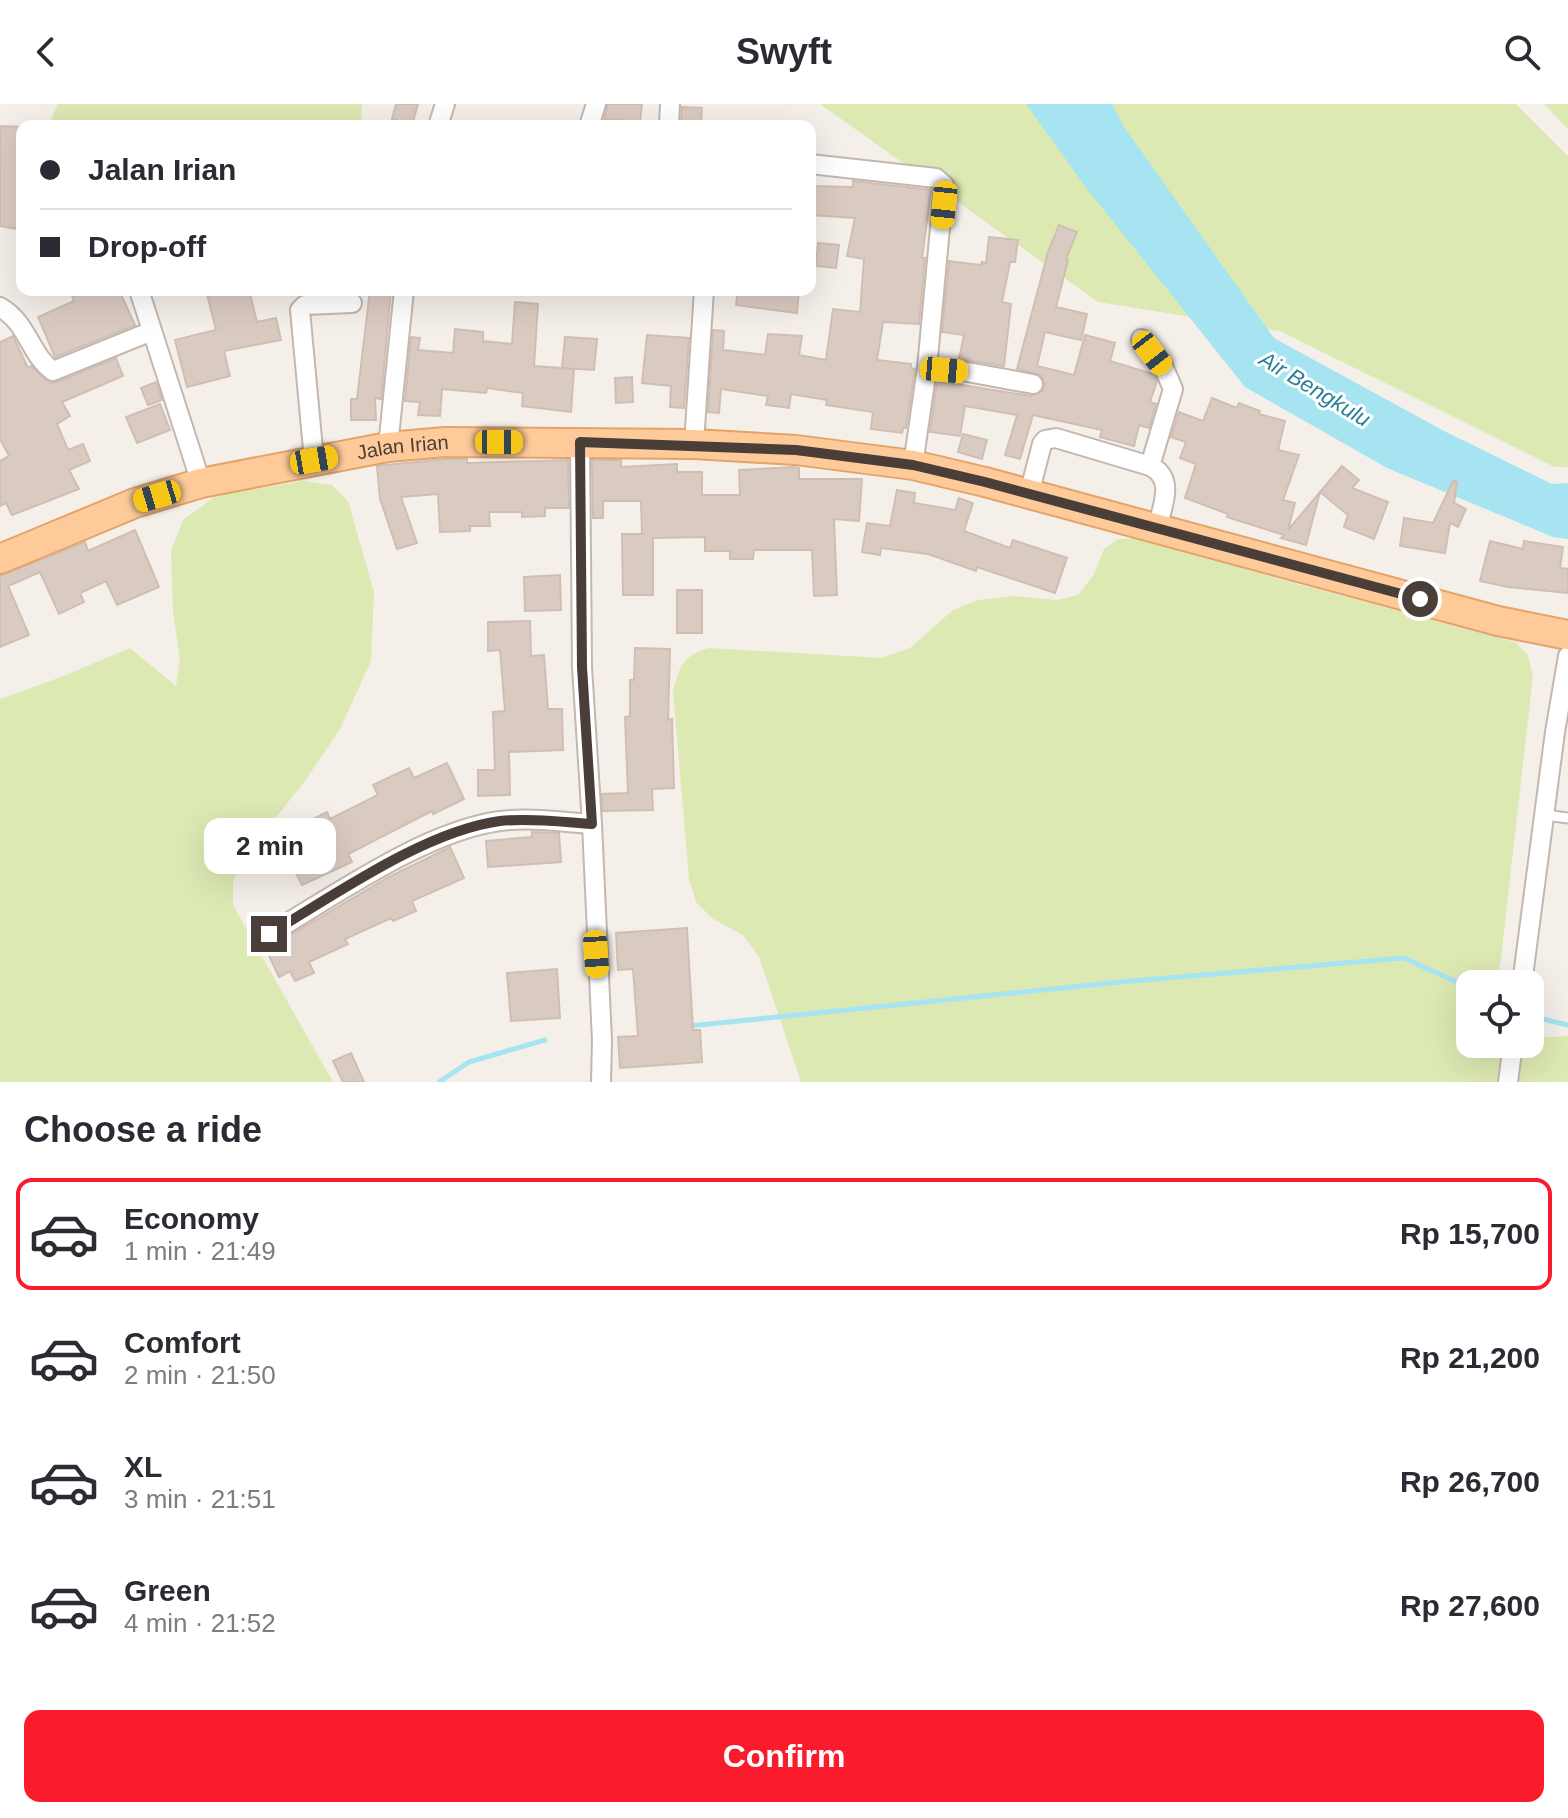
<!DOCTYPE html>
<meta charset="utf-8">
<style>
body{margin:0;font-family:Helvetica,sans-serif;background:#f2f2f3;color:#2b2b33;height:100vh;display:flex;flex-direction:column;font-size:30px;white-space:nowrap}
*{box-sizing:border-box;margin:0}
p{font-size:26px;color:#7c7c81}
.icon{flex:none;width:44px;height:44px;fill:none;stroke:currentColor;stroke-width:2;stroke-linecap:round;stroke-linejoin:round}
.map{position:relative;height:978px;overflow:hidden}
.sheet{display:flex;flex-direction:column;background:#fff;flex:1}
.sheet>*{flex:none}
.banner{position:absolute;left:16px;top:16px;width:800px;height:176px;border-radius:16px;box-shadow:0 8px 32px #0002;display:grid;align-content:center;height:176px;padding:0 24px;background:#fff}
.controls{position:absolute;left:1456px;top:866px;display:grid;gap:16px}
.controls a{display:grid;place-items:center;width:88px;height:88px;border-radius:16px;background:#fff;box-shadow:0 8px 32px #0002;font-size:40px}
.end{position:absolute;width:36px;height:36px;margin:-18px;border:10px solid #493e38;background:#fff;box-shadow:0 0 0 4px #fff}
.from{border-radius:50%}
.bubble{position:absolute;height:56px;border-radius:16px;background:#fff;box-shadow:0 8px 32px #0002;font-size:26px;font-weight:800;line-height:56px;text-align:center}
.car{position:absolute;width:24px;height:48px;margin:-24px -12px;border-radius:10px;box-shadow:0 0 6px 2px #0007;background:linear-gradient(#f5c518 24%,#345 0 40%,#f5c518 0 76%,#345 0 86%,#f5c518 0)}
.banner b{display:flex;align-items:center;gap:28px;height:76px;font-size:30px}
.banner b+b{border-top:2px solid #e1e1e2}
.banner i{width:20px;height:20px;background:#2b2b33}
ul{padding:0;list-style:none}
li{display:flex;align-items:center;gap:24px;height:112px;margin:0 16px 12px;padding:0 8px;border:4px solid transparent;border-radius:16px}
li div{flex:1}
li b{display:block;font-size:30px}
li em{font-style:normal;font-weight:800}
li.on{border-color:#fa1c2d}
li>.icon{width:72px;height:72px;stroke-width:1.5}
h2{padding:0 24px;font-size:36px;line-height:96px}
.button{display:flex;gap:16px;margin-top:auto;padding:16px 24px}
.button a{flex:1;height:92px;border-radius:16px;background:#fa1c2d;color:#fff;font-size:32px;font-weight:800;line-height:92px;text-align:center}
header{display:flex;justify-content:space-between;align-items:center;height:104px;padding:0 24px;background:#fff;font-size:36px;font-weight:800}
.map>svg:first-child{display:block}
.green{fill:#dde9b3}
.water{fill:#a7e4f1}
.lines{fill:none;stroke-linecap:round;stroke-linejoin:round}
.stream{stroke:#a7e4f1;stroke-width:5}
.building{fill:#dacbc2;stroke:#d1beb2;stroke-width:2}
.service-casing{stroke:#c4b7af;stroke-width:13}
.minor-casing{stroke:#c4b7af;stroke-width:22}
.primary-casing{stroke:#e4a368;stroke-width:32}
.service{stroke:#fff;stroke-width:9}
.minor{stroke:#fff;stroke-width:18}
.primary{stroke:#feca99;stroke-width:28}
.route{stroke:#493e38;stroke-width:10}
.labels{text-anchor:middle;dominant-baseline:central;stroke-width:6;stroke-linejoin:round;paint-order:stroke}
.street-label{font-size:20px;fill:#493e38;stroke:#fff}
.water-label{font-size:22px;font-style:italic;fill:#298095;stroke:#fff}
</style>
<header><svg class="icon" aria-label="back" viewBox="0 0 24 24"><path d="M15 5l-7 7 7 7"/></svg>Swyft<svg class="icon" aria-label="search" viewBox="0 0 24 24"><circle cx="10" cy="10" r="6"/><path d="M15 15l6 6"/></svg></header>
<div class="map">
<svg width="1568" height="978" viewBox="0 0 1568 978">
<rect width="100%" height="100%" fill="#f5efea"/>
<!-- green -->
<path class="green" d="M58,0h304l-1,22h-313z
M820,0h696l52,52v311h-13l-275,-136 -182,-29z
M1544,0h24v25z
M304,377l28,4 16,16 26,91 -3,69 -31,68 -35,52 -48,60 -24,39v25l100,177h-333v-383l61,-22 69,-29 46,38 4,-27 -7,-47 -2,-61 12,-31 34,-25z
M1146,434l137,42 232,62 13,13 5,21 -32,282 -4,26h-27v60h60v-6l38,-2v46h-767l-42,-125 -16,-22 -30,-16 -17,-17 -7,-23 -16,-188c8,-27 8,-33 35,-43l174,10 28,-10 43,-38 25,-10 35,-4 44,4 21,-5 16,-21 10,-25 14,-10z"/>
<!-- water -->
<path class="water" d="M1026,0h86l12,23 150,211 170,93 108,53 16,-1v56l-15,-2 -166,-69 -142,-81 -158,-198z"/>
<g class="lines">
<!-- stream -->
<path class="stream" d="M1530,912l38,9
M689,922l442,-45 273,-23 66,30
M439,978l30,-20 76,-22"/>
</g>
<!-- building -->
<path class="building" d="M396,0h22l-6,21 -20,-6z
M608,0h34l-2,18 -36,-3z
M682,3l20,1 -1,18h-20z
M0,22l22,1v75l-5,27 -17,-3z
M853,77l78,9 -9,68h3l-6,66 -36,-2 -6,38 34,4v4l4,1 -9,59h-3l-1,5 -31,-4 2,-17 -47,-7 1,-5 -36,-6 -2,14 -23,-3 2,-9 -47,-7 -2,24 -11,-1 5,-82 11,1 -1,19 42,5 3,-21 34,2 -3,19 27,5 7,-51 27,3 4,-53 -17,-3 8,-38 -45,-3v-29l43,1z
M1059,121l18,7 -11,27 2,1 -12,47 31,7 -6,26 -36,-8 -8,34 37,9 11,-40 30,8 -5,18 43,13 4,7 -7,21 6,2 -7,24 -10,-3 -5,21 -34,-9 2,-7 -69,-15 -13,44 -15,-4 12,-40 -52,-9 -5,30 -30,-4 7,-51 94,15 12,-5 2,-6 -4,-10 -24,-6 31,-117z
M989,133l29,3 -3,22h-5l-8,40 9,2 -7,62 -45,-7 5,-24 -22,-3 7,-71 32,4 1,-3 4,1z
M818,139l21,2 -3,23 -20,-2z
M70,186h49l16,35 -80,32 -17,-40 36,-16z
M206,186h43l8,32 19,-4 5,22 -57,11 6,25 -43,11 -12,-47 41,-10z
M370,186h21l-10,109 -6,-1 1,22h-25v-21h6z
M738,186h61l-2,23 -61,-8z
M515,198l23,2 -4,62 40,3 -3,43 -49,-6 1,-13 -36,-5 -1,5 -44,-4 -2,27 -22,-1 2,-13 -15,-1 6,-64 9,1 -2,12 35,3 2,-24 28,3v9l29,3z
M647,231l42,3 -5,70 -14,-1 1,-21 -29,-3z
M13,232l15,32 3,-2 19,17 8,-1 58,-24 7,18 -61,26 8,14 -13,8 11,26 15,-6 7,17 -21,9 10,19 -67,26 -6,-12 -6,3v-45l9,-5 -9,-17v-97z
M565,233l32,2 -3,31 -32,-2z
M632,273l1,25 -17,1 -1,-25z
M156,278l6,18 -14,5 -7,-17z
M1212,294l25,10 2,-5 21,8 -1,3 26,7 -7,29 21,5 -16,45 12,3 -7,27 54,-64 17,14 -7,8 36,14 -14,37 -30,-12 4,-12 -28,-23 -14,53 -25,-7 3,-3 -57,-18 1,-3 -43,-16 11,-34 -16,-6 6,-16 -15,-5 8,-25 24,9z
M160,300l10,26 -33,13 -11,-26z
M963,330l24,6 -5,19 -24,-7z
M446,355h21v4l101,-3 1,48h-24v8l-23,1v-5h-33l1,14h-20v5l-30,1 -2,-38 -37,3 16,46 -20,6 -17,-50 -3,-33z
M592,356h29v7l56,-3v8h25v23h38l-1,-25 55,-3 5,1v11h63l-3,42 -25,-2 3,76 -23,1 -2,-46h-58l-1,9h-23v-8h-25v-14l-52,1v57h-30l-1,-61h20l-1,-33h-38v17h-10z
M1453,377l4,1 -3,21 12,6 -8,18 -8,-4 -5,30 -45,-7 4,-28 29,5z
M897,386l18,3 -1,10 41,7 4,-12 14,5 -9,28 46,17 3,-8 54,18 -12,35 -78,-26 -1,4 -48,-17 -47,-6 -1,7 -18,-3 5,-29 23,3z
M135,426l24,57 -42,18 -11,-24 -26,12 4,9 -25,12 -19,-42 -32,14 21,49 -29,12v-71l85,-34 3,9z
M1490,437l33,8 1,-8 39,6 -3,21 8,1v24l-60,-6 -28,-6z
M560,471l1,35 -36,1 -1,-34z
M677,486h25v43h-25z
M530,517l1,35 13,-1 4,54h14l1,41 -54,2 1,43 -32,1v-26h17l-2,-58 12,-1 -5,-61 -12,1v-29z
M635,544l35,1 -2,71 4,-1 2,69 -22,1 1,21 -50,1 -1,-17 26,-1 -3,-76 5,-1v-36h4z
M447,659l17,36 -31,15 -1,-3 -84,43 4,8 -50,23 -10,-20 -6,3 -12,-24 27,-13 -2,-5 28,-14 3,7 48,-24 -5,-10 36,-17 5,10z
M532,728l27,1 2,29 -73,5 -2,-26 46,-4z
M450,743l14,31 -52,23 4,10 -23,10 -2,-3 -46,21 3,5 -39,18 5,11 -19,8 -5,-10 -11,6 -15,-32 11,-1 112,-66z
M687,824l6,102h7l2,32 -82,6 -2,-31 20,-1 -5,-67 -15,1 -2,-37z
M557,865l3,49 -49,3 -4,-48z
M351,949l13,29h-21l-10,-21z"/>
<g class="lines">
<defs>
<path id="service" d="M1545,711l23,3"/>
<path id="minor" d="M438,22l7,-22
M589,22l7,-22
M669,22l1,-22
M810,60l126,14 8,7 -17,183 -14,97
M139,186l62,193
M0,203c28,16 30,48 53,64l99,-40
M1141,235l22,27 10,23 -23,77
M927,264l35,3 71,13
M580,338l2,225 10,157 10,217 -1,41
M694,340l10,-154
M388,343l16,-157
M314,356l-14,-150 5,-5 47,-2
M1029,390l13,-50 3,-4 11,-2 94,28c26,12 12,41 7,62
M269,830c65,-38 156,-103 231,-113 30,-4 62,1 92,3
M1522,880l33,-252 13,-76
M1508,978l5,-38"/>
<g id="primary">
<path id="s1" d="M0,455l135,-56 66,-20 187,-36 57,-5 249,2 102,6 117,15 72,17 513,139 70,14"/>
</g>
</defs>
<!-- service casing -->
<use href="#service" class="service-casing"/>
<!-- minor casing -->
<use href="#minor" class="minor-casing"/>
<!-- primary casing -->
<use href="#primary" class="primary-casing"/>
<!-- service -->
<use href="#service" class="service"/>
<!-- minor -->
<use href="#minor" class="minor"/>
<!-- primary -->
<use href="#primary" class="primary"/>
</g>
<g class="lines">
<!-- route -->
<path class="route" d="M269,830c66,-39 156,-103 231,-113 30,-3 62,1 92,3l-10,-157 -2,-225 216,8 117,15 72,17 435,117"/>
</g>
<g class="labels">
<!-- street labels -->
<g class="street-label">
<text stroke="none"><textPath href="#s1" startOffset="420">Jalan Irian</textPath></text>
</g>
<!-- water labels -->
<g class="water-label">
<text transform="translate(1315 285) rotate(31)">Air Bengkulu</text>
</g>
</g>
</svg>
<div class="controls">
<a><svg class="icon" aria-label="locate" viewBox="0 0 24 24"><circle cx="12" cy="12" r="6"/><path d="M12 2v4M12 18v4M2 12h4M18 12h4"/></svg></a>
</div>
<i class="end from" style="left:1420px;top:495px"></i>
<i class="end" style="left:269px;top:830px"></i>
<div class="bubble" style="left:204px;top:714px;width:132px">2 min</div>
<i class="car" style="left:944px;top:101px;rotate:186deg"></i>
<i class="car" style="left:1152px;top:249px;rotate:142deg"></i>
<i class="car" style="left:944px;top:266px;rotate:95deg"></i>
<i class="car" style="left:499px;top:338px;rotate:90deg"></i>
<i class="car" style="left:314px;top:356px;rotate:80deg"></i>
<i class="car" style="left:157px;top:392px;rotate:253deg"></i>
<i class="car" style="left:596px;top:850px;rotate:176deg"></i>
<div class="banner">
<b><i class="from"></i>Jalan Irian</b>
<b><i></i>Drop-off</b>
</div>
</div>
<section class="sheet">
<h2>Choose a ride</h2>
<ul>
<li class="on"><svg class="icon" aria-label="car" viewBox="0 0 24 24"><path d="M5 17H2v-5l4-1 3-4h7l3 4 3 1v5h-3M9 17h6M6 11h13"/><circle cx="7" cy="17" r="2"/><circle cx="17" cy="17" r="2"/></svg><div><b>Economy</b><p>1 min · 21:49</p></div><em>Rp 15,700</em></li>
<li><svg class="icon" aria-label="car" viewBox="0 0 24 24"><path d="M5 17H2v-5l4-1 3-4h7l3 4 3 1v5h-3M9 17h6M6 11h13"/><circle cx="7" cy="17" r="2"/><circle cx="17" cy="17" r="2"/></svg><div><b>Comfort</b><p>2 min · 21:50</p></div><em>Rp 21,200</em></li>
<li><svg class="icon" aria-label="car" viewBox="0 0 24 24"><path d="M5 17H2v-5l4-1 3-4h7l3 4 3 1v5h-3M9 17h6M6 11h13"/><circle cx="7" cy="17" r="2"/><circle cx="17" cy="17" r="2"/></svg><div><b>XL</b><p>3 min · 21:51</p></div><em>Rp 26,700</em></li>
<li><svg class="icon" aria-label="car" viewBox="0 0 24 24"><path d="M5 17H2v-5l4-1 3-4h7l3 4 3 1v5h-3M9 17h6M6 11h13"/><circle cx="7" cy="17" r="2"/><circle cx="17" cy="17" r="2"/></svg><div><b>Green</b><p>4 min · 21:52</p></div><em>Rp 27,600</em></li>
</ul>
<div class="button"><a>Confirm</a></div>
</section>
